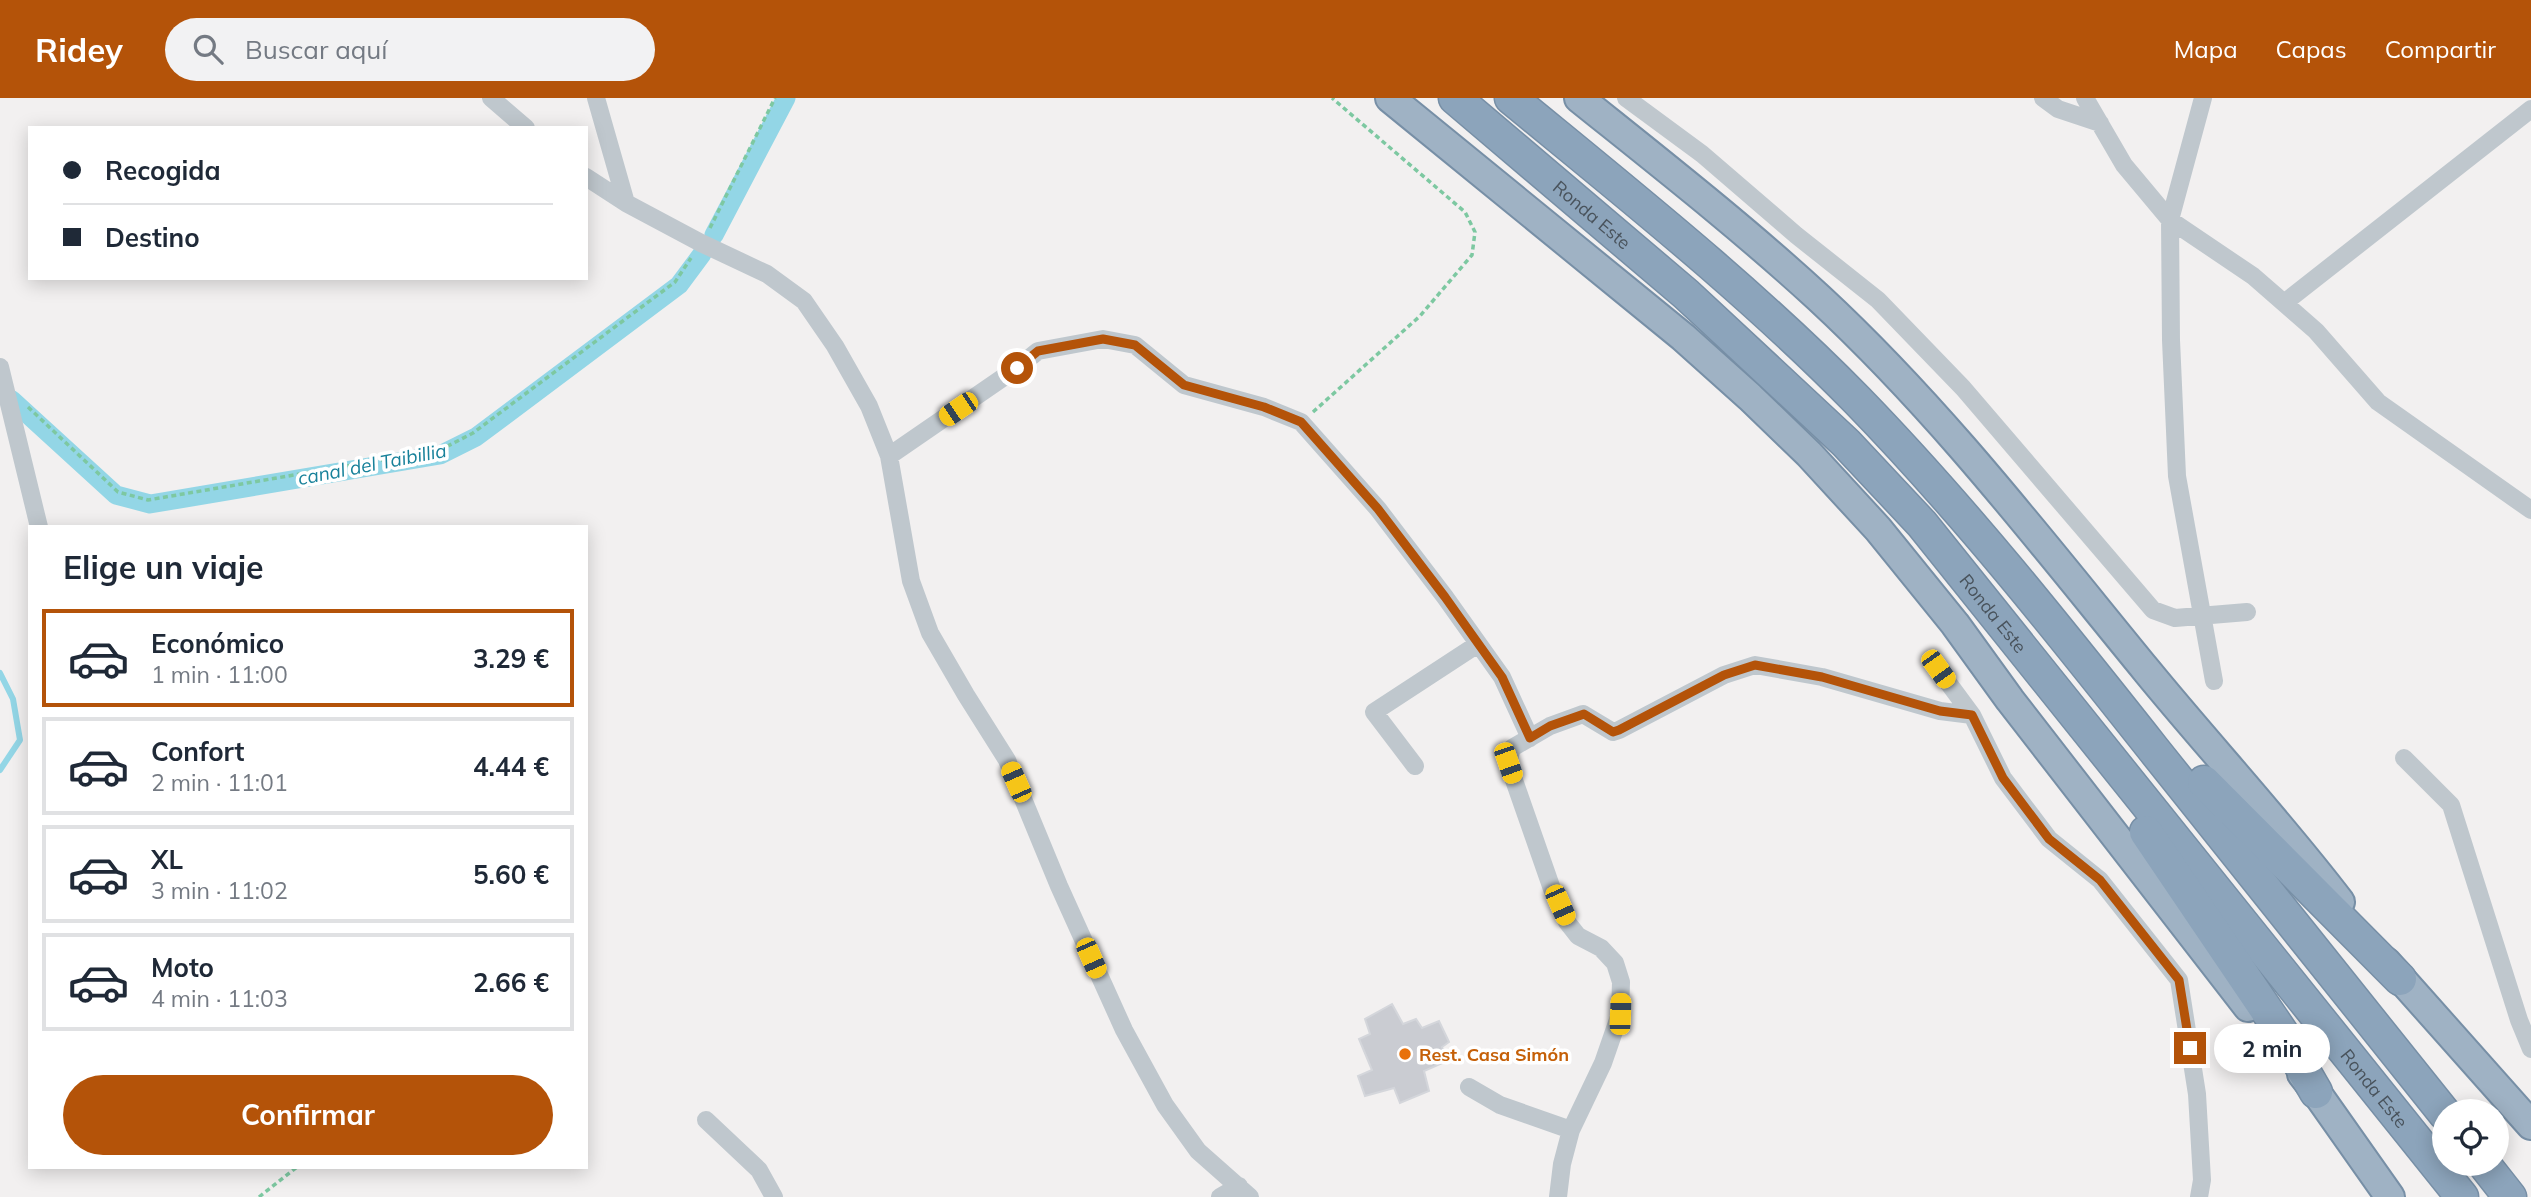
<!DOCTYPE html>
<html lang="es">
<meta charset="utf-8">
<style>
body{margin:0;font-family:Mulish,sans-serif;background:#f2f2f3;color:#1f2937;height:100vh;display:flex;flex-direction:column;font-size:26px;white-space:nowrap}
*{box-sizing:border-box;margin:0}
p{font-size:23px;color:#747a83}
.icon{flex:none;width:38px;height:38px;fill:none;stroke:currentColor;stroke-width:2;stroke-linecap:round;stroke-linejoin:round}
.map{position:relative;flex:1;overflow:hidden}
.side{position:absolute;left:28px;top:427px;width:560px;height:644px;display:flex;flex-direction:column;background:#fff;border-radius:0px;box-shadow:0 4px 18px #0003}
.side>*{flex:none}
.hud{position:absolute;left:28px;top:28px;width:560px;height:154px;border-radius:0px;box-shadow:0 4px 18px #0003;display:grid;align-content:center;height:154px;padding:0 35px;background:#fff}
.buttons{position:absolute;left:2432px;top:1001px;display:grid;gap:14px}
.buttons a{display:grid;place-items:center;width:77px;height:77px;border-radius:50%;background:#fff;box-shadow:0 4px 18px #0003;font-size:35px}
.end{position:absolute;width:32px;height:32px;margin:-16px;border:9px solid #b45309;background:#fff;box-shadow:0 0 0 4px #fff}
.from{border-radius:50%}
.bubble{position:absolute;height:49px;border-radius:24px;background:#fff;box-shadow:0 4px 18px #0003;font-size:23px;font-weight:700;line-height:49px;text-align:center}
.car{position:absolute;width:21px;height:42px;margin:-21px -10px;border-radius:9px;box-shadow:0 0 5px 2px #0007;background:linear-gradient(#f5c518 24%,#345 0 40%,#f5c518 0 76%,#345 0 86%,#f5c518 0)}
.hud b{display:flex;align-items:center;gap:24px;height:66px;font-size:26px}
.hud b+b{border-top:2px solid #e0e1e3}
.hud i{width:18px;height:18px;background:#1f2937}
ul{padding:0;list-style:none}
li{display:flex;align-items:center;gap:21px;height:98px;margin:0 14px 10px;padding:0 21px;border:4px solid #e0e1e3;border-radius:0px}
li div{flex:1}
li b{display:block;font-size:26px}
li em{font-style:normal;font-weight:700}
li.selected{border-color:#b45309}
li>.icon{width:63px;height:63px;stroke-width:1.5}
h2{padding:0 35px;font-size:32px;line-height:84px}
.action{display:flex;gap:14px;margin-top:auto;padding:14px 35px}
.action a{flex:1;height:80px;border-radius:42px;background:#b45309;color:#fff;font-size:28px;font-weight:700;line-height:80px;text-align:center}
header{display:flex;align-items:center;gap:42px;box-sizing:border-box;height:98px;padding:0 35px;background:#b45309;color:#fff}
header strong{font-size:33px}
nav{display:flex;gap:38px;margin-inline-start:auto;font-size:24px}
.search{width:490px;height:63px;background:#f2f2f3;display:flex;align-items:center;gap:18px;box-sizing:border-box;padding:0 24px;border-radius:38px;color:#747a83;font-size:26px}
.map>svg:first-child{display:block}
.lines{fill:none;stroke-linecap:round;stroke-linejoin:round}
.stream{stroke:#93d6e6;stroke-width:6}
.canal{stroke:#93d6e6;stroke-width:19}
.building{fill:#caccd2;stroke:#d4d6db;stroke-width:2}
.trunk-casing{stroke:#778fa6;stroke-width:32}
.motorway-casing{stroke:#778fa6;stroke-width:35}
.path{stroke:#7dc8a1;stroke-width:3.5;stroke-dasharray:5 3.5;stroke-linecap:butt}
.minor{stroke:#bfc7cd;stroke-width:18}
.trunk{stroke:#9fb2c4;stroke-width:28}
.motorway{stroke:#8ca4bb;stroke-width:32}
.route{stroke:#b45309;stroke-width:9}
.food-dot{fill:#e8710a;stroke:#fff;stroke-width:2.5}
.labels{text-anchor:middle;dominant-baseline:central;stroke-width:7;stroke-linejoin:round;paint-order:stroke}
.street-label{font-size:18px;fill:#49535c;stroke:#fff}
.food-label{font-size:18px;font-weight:bold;fill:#c56008;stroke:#fff;text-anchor:start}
.water-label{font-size:19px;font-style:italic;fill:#17819a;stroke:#fff}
</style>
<header>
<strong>Ridey</strong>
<div class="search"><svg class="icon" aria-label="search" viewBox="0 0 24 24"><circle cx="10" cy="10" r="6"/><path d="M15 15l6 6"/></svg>Buscar aquí</div>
<nav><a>Mapa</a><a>Capas</a><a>Compartir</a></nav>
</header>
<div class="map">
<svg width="2531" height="1099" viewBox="0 0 2531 1099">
<rect width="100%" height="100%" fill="#f2f0f0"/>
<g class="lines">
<!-- stream -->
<path class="stream" d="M0,575l13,26 7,41 -20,30"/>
<!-- canal -->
<path class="canal" d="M714,137l72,-137
M12,302l104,95 34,9 290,-49 36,-18 203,-152 23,-31"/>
</g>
<!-- building -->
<path class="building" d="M1392,906l11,20 13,-5 6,9 17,-7 10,21 -7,5 5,14 -23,10 5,20 -29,12 -6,-15 -29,8 -7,-20 14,-6 -13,-31 11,-5 -5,-15z"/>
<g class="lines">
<defs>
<path id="trunk" d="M1390,0l293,239 67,60 59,57 69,75 77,95 55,76 238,307
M1579,0c81,65 164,130 240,200 122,113 223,245 328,373 63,77 132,151 193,231
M2386,864l145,163
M2302,976l14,18 74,105"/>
<g id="motorway">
<path id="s1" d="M1455,0l231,196 160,149 76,81 540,673"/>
<path d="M1511,0c118,97 239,193 346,302 107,110 202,230 297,350 97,121 194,243 291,364"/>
<path d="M2204,684l196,197"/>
<path d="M2146,734l136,201 34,59"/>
<path d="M2484,1066l26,33"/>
</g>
</defs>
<!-- trunk casing -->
<use href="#trunk" class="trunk-casing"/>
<!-- motorway casing -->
<use href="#motorway" class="motorway-casing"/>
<!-- path -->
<path class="path" d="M710,130l65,-130
M28,309l90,85 30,8 292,-50 33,-17 202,-151 16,-24
M1313,314l107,-96 52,-61 3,-23 -10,-20 -133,-114
M259,1099l38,-30"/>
<!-- minor -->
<path class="minor" d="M491,0l35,30
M596,0l30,105
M1626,0l76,56 94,81 82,65 85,88 190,222 22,8 72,-6
M2043,0l15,11 42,14
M2085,0l39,67 46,55 83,56 63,55 62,71 153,108
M2203,0l-33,122 1,120 6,136 37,205
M586,79l40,26 75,40 66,31 37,27 31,45 34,60 20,50 22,125 19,52 36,62 41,65 52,126 65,144 41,75 33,46 52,46
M2284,205l247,-194
M0,269l39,160
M889,358l128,-88 21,-17 65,-12 32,6 49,40 80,22 37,15 77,87 67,88 57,80 28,61
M1938,571l34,46 31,63 46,61 51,41 79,100 18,114 5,86 -3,17
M2404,660l47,47 68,215 12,29
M1415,668l-41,-54 104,-68
M1469,989l31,18 71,25
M706,1022l53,50 15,27
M1220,1099l19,-11
M1558,1099l4,-33 9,-34 32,-67 17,-49 1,-32 -6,-19 -14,-15 -23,-12 -11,-14 -15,-33 -44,-126 4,-15 38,-22 33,-12 30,18 6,-2 105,-55 31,-10 67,12 118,34 32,4"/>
<!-- trunk -->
<use href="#trunk" class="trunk"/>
<!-- motorway -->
<use href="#motorway" class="motorway"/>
</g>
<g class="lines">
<!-- route -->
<path class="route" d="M1017,270l21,-17 65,-12 32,6 49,40 80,22 37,15 77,87 67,88 57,80 28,61 20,-12 34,-12 29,18 6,-2 105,-55 31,-10 67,12 118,34 32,4 31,63 46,61 51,41 79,100 11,68"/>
</g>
<!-- markers -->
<circle class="food-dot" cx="1405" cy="956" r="7"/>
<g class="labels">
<!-- street labels -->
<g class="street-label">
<text stroke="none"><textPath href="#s1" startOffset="180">Ronda Este</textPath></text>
<text stroke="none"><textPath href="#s1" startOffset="747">Ronda Este</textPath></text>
<text stroke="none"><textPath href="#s1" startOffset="1356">Ronda Este</textPath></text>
</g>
<!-- food labels -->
<g class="food-label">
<text x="1419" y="956">Rest. Casa Simón</text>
</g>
<!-- water labels -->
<g class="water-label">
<text transform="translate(372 366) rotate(-11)">canal del Taibillia</text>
</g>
</g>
</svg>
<div class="buttons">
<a><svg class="icon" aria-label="locate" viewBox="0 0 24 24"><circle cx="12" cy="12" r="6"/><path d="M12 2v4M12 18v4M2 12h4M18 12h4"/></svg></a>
</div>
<i class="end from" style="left:1017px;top:270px"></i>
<i class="end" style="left:2190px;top:950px"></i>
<div class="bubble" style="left:2214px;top:926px;width:116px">2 min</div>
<i class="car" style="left:958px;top:311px;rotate:236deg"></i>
<i class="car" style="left:1938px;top:571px;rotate:144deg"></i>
<i class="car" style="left:1508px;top:665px;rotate:161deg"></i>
<i class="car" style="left:1016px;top:684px;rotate:336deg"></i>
<i class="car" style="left:1560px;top:807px;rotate:156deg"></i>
<i class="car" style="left:1091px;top:860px;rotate:156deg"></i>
<i class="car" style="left:1620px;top:916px;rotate:2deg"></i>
<div class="hud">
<b><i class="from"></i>Recogida</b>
<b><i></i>Destino</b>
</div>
<section class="side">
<h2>Elige un viaje</h2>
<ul>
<li class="selected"><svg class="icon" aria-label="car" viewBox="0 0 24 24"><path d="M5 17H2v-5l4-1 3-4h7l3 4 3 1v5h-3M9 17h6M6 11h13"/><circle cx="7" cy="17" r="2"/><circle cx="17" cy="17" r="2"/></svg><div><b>Económico</b><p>1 min · 11:00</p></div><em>3.29 €</em></li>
<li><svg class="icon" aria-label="car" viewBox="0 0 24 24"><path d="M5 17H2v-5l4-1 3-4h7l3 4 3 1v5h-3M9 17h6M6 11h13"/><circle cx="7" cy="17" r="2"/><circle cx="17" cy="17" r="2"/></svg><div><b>Confort</b><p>2 min · 11:01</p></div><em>4.44 €</em></li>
<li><svg class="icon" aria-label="car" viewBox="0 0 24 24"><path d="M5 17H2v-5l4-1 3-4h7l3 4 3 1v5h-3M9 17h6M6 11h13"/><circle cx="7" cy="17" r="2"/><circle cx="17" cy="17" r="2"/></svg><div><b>XL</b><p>3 min · 11:02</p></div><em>5.60 €</em></li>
<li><svg class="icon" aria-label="car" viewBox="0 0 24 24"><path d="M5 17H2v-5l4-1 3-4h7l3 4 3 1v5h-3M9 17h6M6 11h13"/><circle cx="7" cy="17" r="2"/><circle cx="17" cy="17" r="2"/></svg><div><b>Moto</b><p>4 min · 11:03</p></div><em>2.66 €</em></li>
</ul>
<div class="action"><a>Confirmar</a></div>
</section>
</div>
